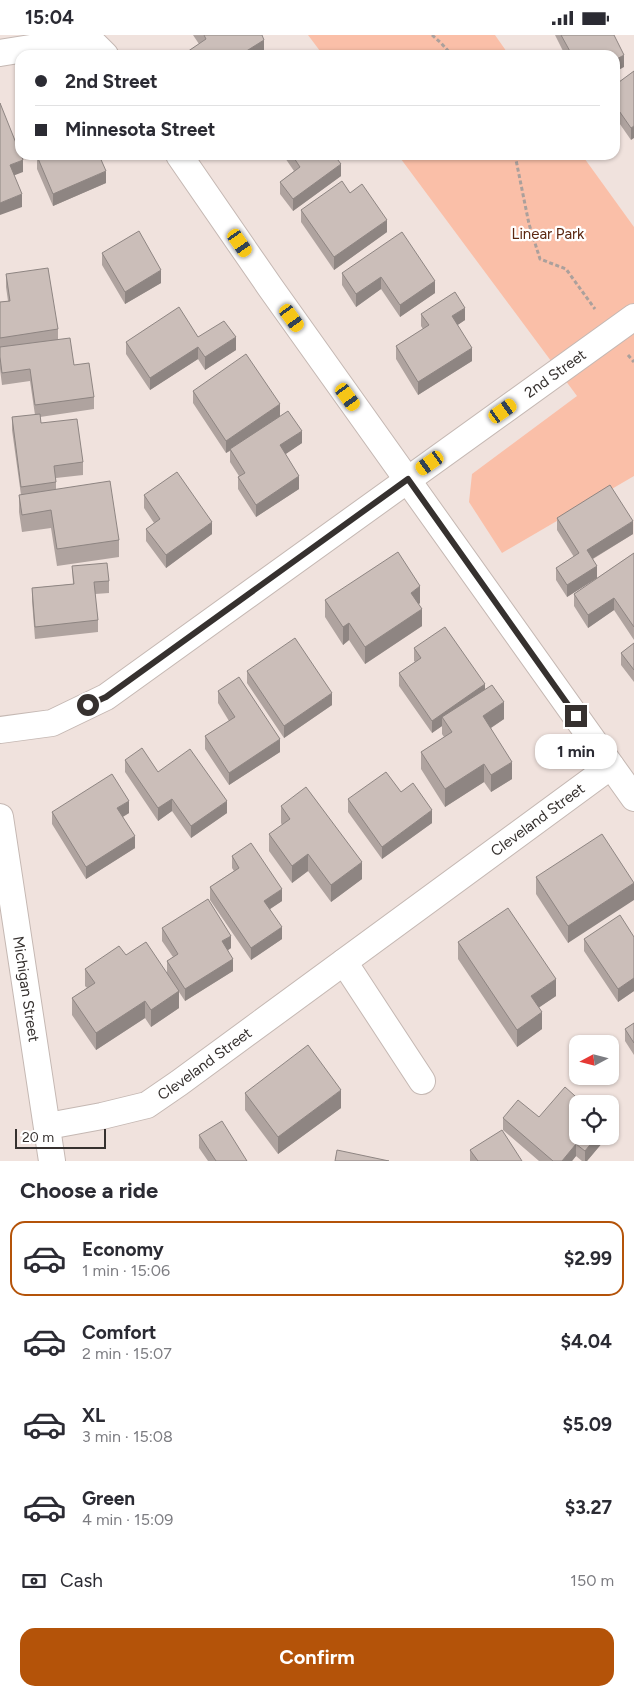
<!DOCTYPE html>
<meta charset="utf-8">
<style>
body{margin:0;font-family:Figtree,sans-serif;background:#f2f2f3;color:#2b2b33;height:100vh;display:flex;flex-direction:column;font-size:19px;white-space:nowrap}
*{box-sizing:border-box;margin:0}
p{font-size:16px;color:#7c7c81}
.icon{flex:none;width:28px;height:28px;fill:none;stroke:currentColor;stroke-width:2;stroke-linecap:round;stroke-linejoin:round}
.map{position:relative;height:1126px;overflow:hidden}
.panel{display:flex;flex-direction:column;background:#fff;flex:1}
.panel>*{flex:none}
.guide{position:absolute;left:15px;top:15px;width:605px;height:110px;border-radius:15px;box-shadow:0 1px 4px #0004;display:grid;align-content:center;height:110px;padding:0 20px;background:#fff}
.needle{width:32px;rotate:263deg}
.fabs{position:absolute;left:569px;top:1000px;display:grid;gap:10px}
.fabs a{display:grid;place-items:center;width:50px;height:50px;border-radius:10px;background:#fff;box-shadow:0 1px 4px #0004;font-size:25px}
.scale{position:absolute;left:15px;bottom:12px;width:91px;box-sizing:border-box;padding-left:5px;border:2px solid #36312f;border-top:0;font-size:14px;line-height:18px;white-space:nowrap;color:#36312f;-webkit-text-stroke:4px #fff;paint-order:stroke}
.end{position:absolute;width:22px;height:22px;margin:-11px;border:6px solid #36312f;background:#fff;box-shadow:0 0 0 2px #fff}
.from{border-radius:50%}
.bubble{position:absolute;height:35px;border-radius:15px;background:#fff;box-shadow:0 1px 4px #0004;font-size:16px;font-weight:700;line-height:35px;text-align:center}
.car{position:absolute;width:15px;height:30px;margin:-15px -8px;border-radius:6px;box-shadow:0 0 4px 1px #0007;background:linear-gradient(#f5c518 24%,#345 0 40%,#f5c518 0 76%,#345 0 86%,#f5c518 0)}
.guide b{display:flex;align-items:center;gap:18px;height:48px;font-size:19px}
.guide b+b{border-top:1px solid #e1e1e2}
.guide i{width:12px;height:12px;background:#2b2b33}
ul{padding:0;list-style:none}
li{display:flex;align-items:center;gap:15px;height:75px;margin:0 10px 8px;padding:0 10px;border:2px solid transparent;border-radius:15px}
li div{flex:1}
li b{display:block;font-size:19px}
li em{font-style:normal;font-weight:700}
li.selected{border-color:#b45309}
li>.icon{width:45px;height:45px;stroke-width:1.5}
h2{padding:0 20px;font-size:22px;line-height:60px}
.pay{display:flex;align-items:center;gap:12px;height:55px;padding:0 20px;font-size:19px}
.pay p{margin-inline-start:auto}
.action{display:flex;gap:10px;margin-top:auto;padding:10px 20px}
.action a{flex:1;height:58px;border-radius:15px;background:#b45309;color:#fff;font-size:20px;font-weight:700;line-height:58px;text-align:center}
.status{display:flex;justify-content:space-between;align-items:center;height:35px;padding:0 25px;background:#fff;direction:ltr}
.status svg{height:14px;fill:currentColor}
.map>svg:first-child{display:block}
.green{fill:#fabfa8}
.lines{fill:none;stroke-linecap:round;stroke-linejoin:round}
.street-casing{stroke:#c5b8b3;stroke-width:28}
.path{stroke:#aba09c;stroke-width:3;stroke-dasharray:4 2.5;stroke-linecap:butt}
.street{stroke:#fff;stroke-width:26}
.wall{fill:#afa39f}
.shaded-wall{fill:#8e8582}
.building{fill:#cbbeb9;stroke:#8e8582}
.route{stroke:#36312f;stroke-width:6}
.labels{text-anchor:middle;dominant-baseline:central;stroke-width:4.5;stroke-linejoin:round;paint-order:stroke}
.park-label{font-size:15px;fill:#5c2710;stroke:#fff}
.street-label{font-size:15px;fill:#36312f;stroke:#fff}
</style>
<div class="status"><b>15:04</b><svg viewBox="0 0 49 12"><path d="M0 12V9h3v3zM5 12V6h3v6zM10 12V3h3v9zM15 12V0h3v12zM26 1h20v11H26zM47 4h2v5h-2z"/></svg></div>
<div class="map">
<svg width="634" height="1126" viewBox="0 0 634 1126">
<rect width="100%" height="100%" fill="#f0e2dd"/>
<!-- green -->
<path class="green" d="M308,0h187l14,20h-186z
M398,120h184l52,72v249l-132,77 -33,-51 3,-28 105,-78z"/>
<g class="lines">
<defs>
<g id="street">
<path d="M0,18l74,-12 20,3 11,11"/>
<path d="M179,120l91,132 364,511"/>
<path id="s1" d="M0,695l52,-7 54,-26 528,-380"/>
<path id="s2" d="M0,782l52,344"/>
<path d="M344,927l78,119"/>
<path id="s3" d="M48,1091l54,-10 45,-11 32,-22 432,-317"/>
</g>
</defs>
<!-- street casing -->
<use href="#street" class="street-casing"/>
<!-- path -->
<path class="path" d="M432,0l9,8 11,12
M515,120l14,69 11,35 26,10 29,40
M628,320l6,7"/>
<!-- street -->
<use href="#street" class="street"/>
</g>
<!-- wall -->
<path class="wall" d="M193,0h69l2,20h-80v-1l15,-10z
M555,0h59l10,32 -9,-12h-50z
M634,36l-3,69 -16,-23v-32z
M283,120h51l7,21 -48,35 -13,-17v-12l14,-11z
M37,121l69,27 -53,23 -16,-37z
M350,158l37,39 -53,38 -33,-48v-12z
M102,218l59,30 -36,21 -23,-39z
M342,238l93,8v12l-35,24 -19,-28 -25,18 -14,-22z
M6,239l52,55v10l36,58v12l-54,8 1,6 42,39v13l-27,3v12l63,50v17l-62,9 -6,-38 -29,4 -3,-20v-17h2l-9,-65v-13l23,-2 -5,-34 -28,4 -2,-16v-67l8,-1 -2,-14z
M421,279l44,6 -8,5 15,36 -54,34 -22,-36v-13l27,-17 -2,-3z
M198,302l38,13 -31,20 -7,-11 -48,31 -24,-36v-12z
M193,356l87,25 22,27 -17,11 14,35 -43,28 -18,-28v-12l1,-1 -9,-14v-11l-4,2 -33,-50z
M144,460l68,39 -46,34 -20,-27v-12l8,-6 -10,-15z
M557,483l76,16 -40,25 4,19 -30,19 -11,-17v-12l18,-11 -17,-27z
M634,518v87l-20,-30 -26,18 -14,-22v-12z
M72,531l37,15v12l-14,1 3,26v12l-63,7 -3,-38v-13l41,-4z
M325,565l95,3 -2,2 4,21 -57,38 -16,-24 -6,5 -18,-28z
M634,608v39l-13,-17v-12z
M414,613l71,41 19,30 -13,9 21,51 -21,13 -7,-10 -39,25 -24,-38v-17l23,-15 -2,-3v-8l-10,7 -33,-47v-13l16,-11 -1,-1z
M247,636l85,34 -48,33 -37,-55z
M218,656l62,61 -51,33 -24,-36v-13l24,-15 -11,-18z
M125,725l33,12 69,41 -36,25 -19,-27 -14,10 -33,-49z
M401,757l31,31 -50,36 -34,-47v-13z
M281,771l81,73 -31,23 -23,-31 -16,12 -23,-32v-17l13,-9 -1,-2z
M52,777l77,1 -6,4 12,31 -49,31 -34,-55z
M232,821l50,45 -12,8 12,30 -31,21 -41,-60v-13l24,-16 -2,-3z
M536,842l98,6 -66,60 -32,-49z
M162,893l69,20 -3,2 5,21 -48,30 -6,-9v16l-28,19 -6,-9 -49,32 -24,-35v-17l15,-10 -2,-2v-17l41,-14 41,18v-12l6,-4 -11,-16z
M634,902v65v-11l-16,11 -34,-51v-12z
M458,907l98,54 -17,11 3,22 -25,18 -59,-88z
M634,988v32l-9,-14v-12z
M245,1058l96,15 -63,46 -33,-44z
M539,1082l69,19 -21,25h-5l-6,-5 -4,5h-33l-36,-31v-12z
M199,1100l48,26h-39l-9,-13z
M470,1115l52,11h-52z"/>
<!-- shaded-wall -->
<path class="shaded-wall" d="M264,5v15h-24z
M624,20v12l-9,5v-12z
M634,91v12l-3,2v-12z
M23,125v12l-13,5v-12z
M341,129v12l-48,35v-12z
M106,136v12l-53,23v-12z
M22,159v13l-22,8v-12z
M387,185v12l-53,38v-13z
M161,235v13l-36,21v-12z
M381,242v12l-25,18v-13z
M435,246v12l-35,24v-12z
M465,273v12l-13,9v-13z
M236,302v13l-31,20v-13z
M198,312v12l-48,31v-12z
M472,313v13l-54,34v-13z
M280,369v13l-54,36v-12z
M302,396v12l-22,15v-13z
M299,441v13l-43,28v-12z
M633,486v13l-46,28v-12z
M212,487v12l-46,34v-13z
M597,531v12l-30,19v-12z
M420,551v17l-9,7v-17z
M614,563v12l-26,18v-13z
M422,574v17l-57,38v-17z
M349,588v17l-6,5v-18z
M485,649v13l-43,20v9l-10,7v-12z
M332,658v12l-48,33v-12z
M504,667v17l-21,14v-17z
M280,704v13l-51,33v-12z
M512,727v17l-21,13v-17z
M484,729v18l-39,25v-18z
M172,764v12l-14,10v-13z
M129,766v12l-12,7v-12z
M227,766v12l-36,25v-12z
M432,775v13l-50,36v-12z
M135,801v12l-49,31v-12z
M308,819v17l-16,12v-17z
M362,827v17l-31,23v-17z
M634,848v17l-66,43v-17z
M282,854v12l-18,12v-12z
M282,892v12l-31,21v-12z
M231,901v12l-9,6v-13z
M233,924v12l-48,30v-12z
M634,943v13l-16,11v-13z
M556,944v17l-25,17v-17z
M179,956v17l-28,19v-17z
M145,966v17l-49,32v-17z
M542,977v17l-25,18v-17z
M341,1055v18l-63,46v-17z
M597,1101h11l-21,25h-2v-10z
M576,1109v12l-4,5h-10z"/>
<!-- building -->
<path class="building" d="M204,0h58l2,5 -24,15h-55l-1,-1 22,-15z
M561,0h53l10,20 -9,5v-5h-43z
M634,36v55l-3,2 -16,-23v-20z
M0,68l20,50v2h1l2,5 -13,5 12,29 -22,9z
M40,120h59l7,16 -53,23 -16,-38z
M292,120h42l7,9 -48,35 -13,-17 20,-15z
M342,146l8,12 12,-9 25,36 -53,37 -33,-47z
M139,196l22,39 -36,22 -23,-39z
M402,197l33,49 -35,24 -19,-28 -25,17 -14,-21z
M48,233l10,61 -58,9v-36l10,-1 -4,-27z
M455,257l10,16 -13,8 20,32 -54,34 -22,-36 33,-21 -8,-11z
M179,272l19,30 26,-16 12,16 -31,20 -7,-10 -48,31 -24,-36z
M70,303l4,27 15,-2 5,34 -59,8 -5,-36 -28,4 -2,-16v-10z
M246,319l34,50 -54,37 -33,-50z
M288,376l14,20 -22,14 19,31 -43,29 -18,-28 7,-4 -15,-24z
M40,379l1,9 36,-4 6,43 -29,4 2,16 -35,5 -9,-70z
M177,437l35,50 -46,33 -20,-26 14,-10 -16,-24z
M110,446l9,59 -62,9 -6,-39 -29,5 -3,-20z
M610,450l23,36 -46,29 10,16 -30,19 -11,-17 23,-15 -22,-35z
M398,517l22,34 -9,7 11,16 -57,38 -16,-24 -6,4 -18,-27z
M634,518v74l-20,-29 -26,17 -14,-21z
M107,528l2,18 -15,1 4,38 -63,7 -3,-39 42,-4 -2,-18z
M445,592l40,57 -53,37 -33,-48 22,-15 -7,-10z
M295,603l37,55 -48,33 -37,-55z
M634,608v27l-13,-17z
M239,642l41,62 -51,34 -24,-37 30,-19 -17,-26z
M492,650l12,17 -21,14 29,46 -21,13 -7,-11 -39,25 -24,-37 31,-20 -10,-15z
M142,713l16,24 32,-23 37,52 -36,25 -19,-27 -14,9 -33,-48z
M386,737l15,20 12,-9 19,27 -50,37 -34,-48z
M112,739l17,27 -12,7 18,28 -49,31 -34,-55z
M306,752l56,75 -31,23 -23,-31 -16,12 -23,-32 21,-15 -9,-13z
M602,799l32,49 -66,43 -32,-49z
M251,808l31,46 -18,12 18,26 -31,21 -41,-61 29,-19 -7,-12z
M208,864l23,37 -9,5 11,18 -48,30 -18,-28 11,-7 -16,-26z
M508,873l48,71 -25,17 11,16 -25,18 -59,-88z
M620,880l14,22v41l-16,11 -34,-50z
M146,907l33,49 -28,19 -6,-9 -49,32 -24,-35 23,-15 -10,-14 34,-23 7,9z
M634,988v20l-9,-14z
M308,1010l33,45 -63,47 -33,-44z
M565,1052l19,17h-6v32h19l-12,15 -9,-7 -14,17h-9l-50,-43 15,-18 21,17z
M222,1086l25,40h-31l-17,-26z
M502,1095l20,31h-44l-8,-11z
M337,1115l52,11h-54z"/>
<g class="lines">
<!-- route -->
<path class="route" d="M88,670l18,-8 302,-218 168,237"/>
</g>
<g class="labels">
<!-- park labels -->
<g class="park-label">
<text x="548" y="199">Linear Park</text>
</g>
<!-- street labels -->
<g class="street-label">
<text stroke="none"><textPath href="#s1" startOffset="666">2nd Street</textPath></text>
<text stroke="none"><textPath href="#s3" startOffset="585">Cleveland Street</textPath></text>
<text stroke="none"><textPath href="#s2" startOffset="174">Michigan Street</textPath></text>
<text stroke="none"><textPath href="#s3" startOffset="172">Cleveland Street</textPath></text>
</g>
</g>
</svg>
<div class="fabs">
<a><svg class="needle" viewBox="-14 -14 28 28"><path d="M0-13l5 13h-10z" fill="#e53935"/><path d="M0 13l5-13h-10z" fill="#7c7c81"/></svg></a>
<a><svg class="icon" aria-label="locate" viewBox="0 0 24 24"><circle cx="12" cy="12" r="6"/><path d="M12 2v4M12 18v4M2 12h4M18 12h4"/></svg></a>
</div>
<div class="scale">20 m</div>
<i class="end from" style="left:88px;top:670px"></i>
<i class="end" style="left:576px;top:681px"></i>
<div class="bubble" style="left:535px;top:699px;width:82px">1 min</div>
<i class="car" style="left:240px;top:208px;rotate:145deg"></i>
<i class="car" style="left:292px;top:283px;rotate:144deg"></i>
<i class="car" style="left:348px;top:362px;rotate:144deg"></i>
<i class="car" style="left:503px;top:376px;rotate:55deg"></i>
<i class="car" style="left:430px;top:428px;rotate:235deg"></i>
<div class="guide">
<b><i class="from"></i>2nd Street</b>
<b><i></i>Minnesota Street</b>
</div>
</div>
<section class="panel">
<h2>Choose a ride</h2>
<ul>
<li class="selected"><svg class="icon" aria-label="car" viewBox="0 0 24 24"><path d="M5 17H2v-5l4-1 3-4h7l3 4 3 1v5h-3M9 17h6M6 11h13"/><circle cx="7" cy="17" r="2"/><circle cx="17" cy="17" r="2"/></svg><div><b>Economy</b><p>1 min · 15:06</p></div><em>$2.99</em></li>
<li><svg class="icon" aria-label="car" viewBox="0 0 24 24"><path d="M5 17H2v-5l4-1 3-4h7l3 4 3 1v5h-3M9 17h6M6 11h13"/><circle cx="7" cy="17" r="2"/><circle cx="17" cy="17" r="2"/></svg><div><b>Comfort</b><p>2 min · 15:07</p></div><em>$4.04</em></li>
<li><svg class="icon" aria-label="car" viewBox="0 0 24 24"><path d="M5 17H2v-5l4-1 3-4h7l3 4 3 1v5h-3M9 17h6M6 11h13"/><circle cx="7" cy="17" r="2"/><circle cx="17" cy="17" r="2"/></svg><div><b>XL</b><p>3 min · 15:08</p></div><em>$5.09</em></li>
<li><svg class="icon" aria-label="car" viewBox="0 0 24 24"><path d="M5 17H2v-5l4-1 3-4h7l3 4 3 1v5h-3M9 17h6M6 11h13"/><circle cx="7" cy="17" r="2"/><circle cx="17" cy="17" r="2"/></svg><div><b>Green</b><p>4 min · 15:09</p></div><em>$3.27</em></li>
</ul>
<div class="pay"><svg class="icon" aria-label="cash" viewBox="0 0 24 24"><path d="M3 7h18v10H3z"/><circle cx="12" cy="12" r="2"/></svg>Cash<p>150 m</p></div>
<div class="action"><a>Confirm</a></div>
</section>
